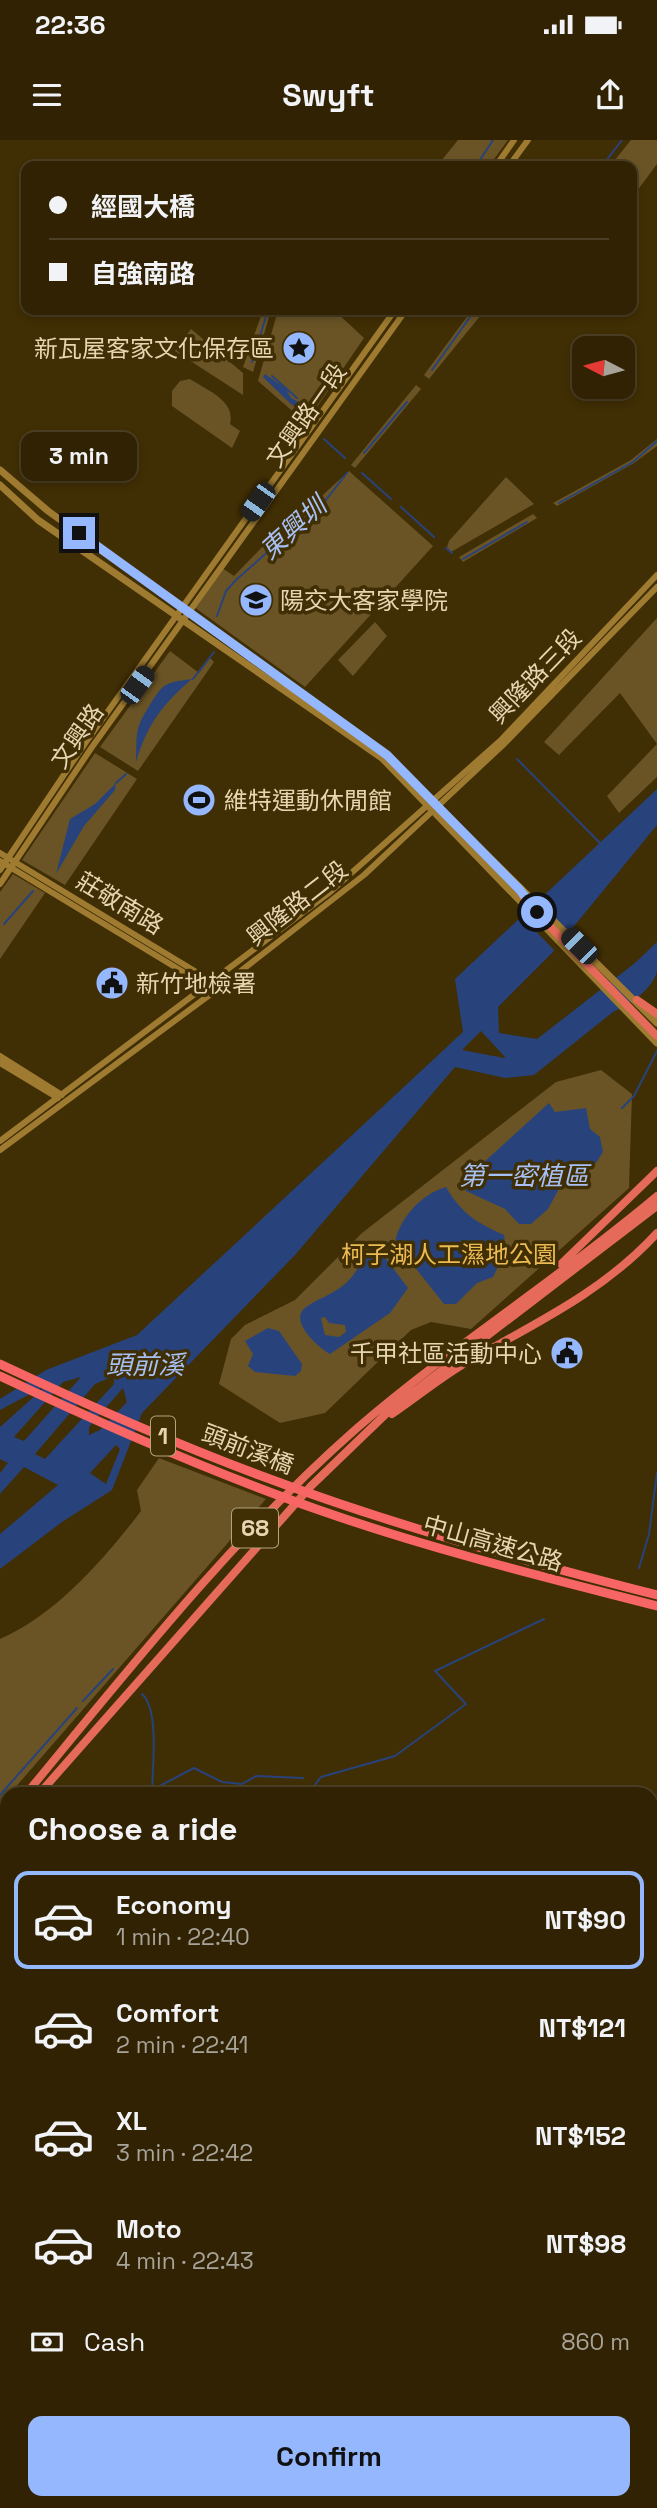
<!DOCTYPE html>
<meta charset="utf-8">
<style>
body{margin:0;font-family:"Space Grotesk","Noto Sans TC",sans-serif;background:#382a0d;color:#f1f3f6;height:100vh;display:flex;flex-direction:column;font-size:26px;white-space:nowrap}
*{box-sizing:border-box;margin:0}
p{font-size:23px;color:#a8a49a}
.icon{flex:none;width:38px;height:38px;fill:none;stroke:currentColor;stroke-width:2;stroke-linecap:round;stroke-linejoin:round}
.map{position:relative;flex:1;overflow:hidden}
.drawer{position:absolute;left:0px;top:1647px;width:658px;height:723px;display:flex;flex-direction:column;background:#302203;border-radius:21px 21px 0 0;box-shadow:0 4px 10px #0003,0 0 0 2px #4b3f25}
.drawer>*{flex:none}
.banner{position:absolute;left:21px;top:21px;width:616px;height:154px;border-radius:14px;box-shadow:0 4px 10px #0003,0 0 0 2px #4b3f25;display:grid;align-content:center;height:154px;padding:0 28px;background:#302203}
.needle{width:46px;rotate:276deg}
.controls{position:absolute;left:572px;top:196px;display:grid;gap:14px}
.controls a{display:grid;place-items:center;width:63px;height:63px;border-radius:14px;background:#302203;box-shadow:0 4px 10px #0003,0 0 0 2px #4b3f25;font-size:35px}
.end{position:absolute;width:32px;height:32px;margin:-16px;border:9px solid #94b7fd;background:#111;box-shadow:0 0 0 4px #111}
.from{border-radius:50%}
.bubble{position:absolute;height:49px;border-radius:14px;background:#302203;box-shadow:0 4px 10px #0003,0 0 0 2px #4b3f25;font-size:23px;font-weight:600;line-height:49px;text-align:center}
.car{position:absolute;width:21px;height:42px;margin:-21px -10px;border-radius:9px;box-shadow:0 0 5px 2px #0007;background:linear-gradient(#222 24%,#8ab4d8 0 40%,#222 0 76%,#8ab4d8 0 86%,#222 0)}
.banner b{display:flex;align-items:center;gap:24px;height:66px;font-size:26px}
.banner b+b{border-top:2px solid #4b3f25}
.banner i{width:18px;height:18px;background:#f1f3f6}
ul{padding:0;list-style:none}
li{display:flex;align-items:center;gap:21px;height:98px;margin:0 14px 10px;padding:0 14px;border:4px solid transparent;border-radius:14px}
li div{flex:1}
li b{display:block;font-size:26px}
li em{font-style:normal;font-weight:600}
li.current{border-color:#94b7fd}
li>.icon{width:63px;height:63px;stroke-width:1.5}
h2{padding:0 28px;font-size:32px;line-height:84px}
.pay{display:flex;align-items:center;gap:18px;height:77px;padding:0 28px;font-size:26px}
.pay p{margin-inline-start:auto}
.button{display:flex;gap:14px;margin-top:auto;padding:14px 28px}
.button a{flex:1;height:80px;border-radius:14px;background:#94b7fd;color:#111;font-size:28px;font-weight:600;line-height:80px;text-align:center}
.status{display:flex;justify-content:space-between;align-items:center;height:49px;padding:0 35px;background:#302203;direction:ltr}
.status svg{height:19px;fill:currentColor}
header{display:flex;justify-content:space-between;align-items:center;height:91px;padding:0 28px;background:#302203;font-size:32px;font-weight:600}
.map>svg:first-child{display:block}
.green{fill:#6a5426}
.water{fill:#28437c;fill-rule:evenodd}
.pier{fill:#402e04}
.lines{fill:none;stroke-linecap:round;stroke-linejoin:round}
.stream{stroke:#28437c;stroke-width:2}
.tertiary{stroke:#9e7b31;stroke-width:6}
.secondary{stroke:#9e7b31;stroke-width:7}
.trunk{stroke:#e56a5a;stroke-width:8}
.motorway{stroke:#f76665;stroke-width:9}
.rail-casing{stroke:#9e8c66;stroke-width:4.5}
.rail{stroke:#402e04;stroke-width:2;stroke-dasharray:5;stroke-linecap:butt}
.route{stroke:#94b7fd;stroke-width:9}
.labels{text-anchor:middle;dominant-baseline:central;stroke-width:7;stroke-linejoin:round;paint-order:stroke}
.shield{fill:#402e04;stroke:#b5a37e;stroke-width:2}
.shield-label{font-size:23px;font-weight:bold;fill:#e7d5b2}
.poi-label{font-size:24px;fill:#e7d5b2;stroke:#402e04;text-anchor:start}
.street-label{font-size:24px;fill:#e7d5b2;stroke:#402e04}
.park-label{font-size:24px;fill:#ecbb54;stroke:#402e04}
.water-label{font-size:26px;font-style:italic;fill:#a6c0f4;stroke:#402e04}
</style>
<div class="status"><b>22:36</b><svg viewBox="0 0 49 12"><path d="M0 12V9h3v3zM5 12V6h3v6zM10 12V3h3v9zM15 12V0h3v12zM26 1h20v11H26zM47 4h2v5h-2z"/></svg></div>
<header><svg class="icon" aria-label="menu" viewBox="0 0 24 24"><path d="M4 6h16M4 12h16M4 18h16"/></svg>Swyft<svg class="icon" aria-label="share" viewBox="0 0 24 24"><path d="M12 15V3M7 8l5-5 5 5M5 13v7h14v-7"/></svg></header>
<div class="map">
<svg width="657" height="2368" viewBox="0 0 657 2368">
<rect width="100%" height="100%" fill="#402e04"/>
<!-- green -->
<path class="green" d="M458,0h50l-19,26h-52z
M631,0h26v24l-20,27 -5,-3v-22h-22z
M263,170h8l-18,62 -10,-5z
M278,170h56l30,28 -58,85 -48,-42z
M472,170h13l-56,69 -5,-4z
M191,189l52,44v22l-68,-44z
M190,239c17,11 46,22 40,45l10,7 -8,17 -60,-42v-15l8,-10z
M416,245l5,4 -66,79 -4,-3z
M657,299v7l-23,17 -77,43 -4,-3 78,-43z
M349,331l84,75 -128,141 -111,-80 28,-39 12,8 33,-34 12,-7z
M506,337l28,27 -83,48 -4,-5 2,-6z
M533,374l4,4 -74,44 -4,-5z
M657,478v159l-38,36 -12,-17 50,-52 -37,-51 -61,62 -15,-13z
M375,482l12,14 -34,40 -15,-16z
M170,511l29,22 11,-15 4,4 -76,109 -38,-24z
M95,613l42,26 -72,106 -43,-25z
M13,734l32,19 -45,66v-67z
M601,930l31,24 -3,94 -158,141 -40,-7 -20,8 -86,83 -45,10 -61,-39 12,-45 14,-14 50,-25 67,-67 194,-151z
M159,1318l107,41 -266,306v-166c56,-24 105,-81 141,-128l-4,-21z"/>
<!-- water -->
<path class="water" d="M265,234l21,15 5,9 19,10 -2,3 -16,-6 -29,-28z
M192,539c-30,26 -44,44 -56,83 1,-26 -2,-32 12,-54 15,-24 14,-25 44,-29z
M116,643l-1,7 -31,36 -28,48 14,-55 25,-15z
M657,649v36l-105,128 -54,54 1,26 38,6 98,-76 22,-21c0,9 0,20 0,29 -4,18 -28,34 -44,41l-79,63 -29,3 -50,-11 -160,188 -153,158 -30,77 -50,32 -62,47v-35l58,-49 -34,-18 -24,27v-21l8,-10 -8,-4v-32l47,-42 -47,25v-11l46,-29 91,-35 326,-303 -8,-53zM481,891l24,26 -1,1 -42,-8zM114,1236v8l-69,75 -10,-5 60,-70zM81,1237l-57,64 -10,-4 49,-55zM123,1248l4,14 -27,28 -11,5v-8zM116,1305l4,4 -14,35 -16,-11z
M549,963l6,9 31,-4 4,21 10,8 3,15 -9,14 -29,12 -17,31 -17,15h-12l-14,-15 -39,-18 -5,-8z
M446,1047c15,26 31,36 58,48l2,16 -13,26 -16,6 -21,21h-12l-49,-62c5,-24 26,-48 51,-55z
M377,1107l31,41 -18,25 -60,41c-11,-6 -43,-34 -24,-47 11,-8 26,-12 39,-23 10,-9 18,-24 26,-36zM325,1177l4,6 16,2 1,7 -7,5 -14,-2 -4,-17z
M268,1188l11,3 23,33 -1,7 -6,5 -40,-4 -7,-6 5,-12 -8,-13z"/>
<!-- pier -->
<path class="pier" d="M535,759l37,36 -15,18 -38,-39z"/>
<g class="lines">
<!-- stream -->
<path class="stream" d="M476,26l17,-26
M602,26l20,-26
M252,222l16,-52
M432,230l43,-60
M272,236l25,22
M324,299l21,19
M364,313l43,-51
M362,333l29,26
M559,363l74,-41 24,-21
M401,367l33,30
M446,408l6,5
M463,419l64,-37
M217,476l9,-25 10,-11 89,-79 22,-28
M193,539l21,-27
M517,619l83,84
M116,643l10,-9
M4,784l29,-33
M622,968l12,-12 23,-45
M639,1428l10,-34 8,-61
M142,1554c18,16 10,75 10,100
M83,1561l30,-32
M152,1650l42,-22 28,14 20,2 14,-8 47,2
M313,1654l-3,-3 11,-14 74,-21 71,-52 -31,-33 109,-52
M0,1655l77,-87
M651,2262l6,-5
M0,2284l7,-7
M527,2368l5,-6"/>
<!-- tertiary -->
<path class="tertiary" d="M496,26l18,-26
M509,26l19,-26
M0,713l216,131
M0,721l208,126
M0,730l86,-128 309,-432
M0,744l92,-137 314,-437
M0,916l62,39
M0,923l58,35
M0,1001l330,-249 171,-152 156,-165
M0,1010l219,-162 145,-113 140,-131 153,-157"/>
<!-- secondary -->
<path class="secondary" d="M0,330l48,41 339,245 270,267
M0,345l38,35 344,238 275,285"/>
<!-- trunk -->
<path class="trunk" d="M520,750l6,12 131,134
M637,860l20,14
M561,1124l96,-93
M392,1274c25,-17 49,-37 75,-52 69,-39 136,-70 190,-129
M26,1654c104,-126 207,-257 330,-365 96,-83 204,-151 301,-233
M39,1654l272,-308 79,-76 267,-204
M0,1684l7,-8
M0,1698l7,-8"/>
<!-- motorway -->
<path class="motorway" d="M0,1224c85,40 171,78 259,111 130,49 264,86 398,120
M0,1236c104,49 210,96 319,134 111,39 225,67 338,96"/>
<defs>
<path id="rail" d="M651,1721l6,-11
M272,2368l3,-6"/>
</defs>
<!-- rail casing -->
<use href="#rail" class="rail-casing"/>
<!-- rail -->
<use href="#rail" class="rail"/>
</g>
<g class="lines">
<!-- route -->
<path class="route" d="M79,393l308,222 133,135 17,22"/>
</g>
<!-- icons -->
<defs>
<symbol id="sight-disc" viewBox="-11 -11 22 22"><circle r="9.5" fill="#94b7fd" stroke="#402e04"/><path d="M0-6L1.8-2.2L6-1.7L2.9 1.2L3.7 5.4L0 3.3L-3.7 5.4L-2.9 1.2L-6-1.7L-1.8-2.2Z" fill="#111"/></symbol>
<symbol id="university-disc" viewBox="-11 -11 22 22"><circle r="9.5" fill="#94b7fd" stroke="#402e04"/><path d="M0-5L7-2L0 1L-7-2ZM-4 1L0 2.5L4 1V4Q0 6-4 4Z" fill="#111"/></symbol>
<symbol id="stadium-disc" viewBox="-11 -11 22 22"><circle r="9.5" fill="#94b7fd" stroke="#402e04"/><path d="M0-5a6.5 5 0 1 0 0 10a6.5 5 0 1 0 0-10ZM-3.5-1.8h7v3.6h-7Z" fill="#111"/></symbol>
<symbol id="civic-disc" viewBox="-11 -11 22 22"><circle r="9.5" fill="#94b7fd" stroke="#402e04"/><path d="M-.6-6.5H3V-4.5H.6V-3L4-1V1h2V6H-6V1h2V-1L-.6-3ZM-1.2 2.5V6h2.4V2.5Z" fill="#111"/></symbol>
</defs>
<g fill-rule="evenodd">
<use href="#sight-disc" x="280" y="189" width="38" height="38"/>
<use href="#university-disc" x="237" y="441" width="38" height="38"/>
<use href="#stadium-disc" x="180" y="641" width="38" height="38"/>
<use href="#civic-disc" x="93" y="824" width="38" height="38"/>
<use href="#civic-disc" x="548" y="1194" width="38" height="38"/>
</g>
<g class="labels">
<!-- shield labels -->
<g class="shield">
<rect x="151" y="1276.5" width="24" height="39" rx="5"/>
<rect x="232" y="1368.5" width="46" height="39" rx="5"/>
</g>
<g class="shield-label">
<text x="163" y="1296">1</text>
<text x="255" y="1388">68</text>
</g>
<!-- poi labels -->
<g class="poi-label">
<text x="274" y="208" text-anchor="end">新瓦屋客家文化保存區</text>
<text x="280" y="460">陽交大客家學院</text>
<text x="224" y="660">維特運動休閒館</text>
<text x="136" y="843">新竹地檢署</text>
<text x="542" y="1213" text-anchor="end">千甲社區活動中心</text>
</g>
<!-- street labels -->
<g class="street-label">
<text transform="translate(306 275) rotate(-55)">文興路一段</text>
<text transform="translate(535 536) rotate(-46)">興隆路三段</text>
<text transform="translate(77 596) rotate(-55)">文興路</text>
<text transform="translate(120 763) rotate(31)">莊敬南路</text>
<text transform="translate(297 763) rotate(-38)">興隆路二段</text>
<text transform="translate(248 1309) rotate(21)">頭前溪橋</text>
<text transform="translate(493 1403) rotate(16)">中山高速公路</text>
</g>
<!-- park labels -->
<g class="park-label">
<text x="449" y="1114">柯子湖人工濕地公園</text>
</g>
<!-- water labels -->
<g class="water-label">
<text transform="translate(293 388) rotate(-42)">東興圳</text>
<text x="524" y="1036">第一密植區</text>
<text x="145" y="1225">頭前溪</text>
</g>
</g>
</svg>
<div class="controls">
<a><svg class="needle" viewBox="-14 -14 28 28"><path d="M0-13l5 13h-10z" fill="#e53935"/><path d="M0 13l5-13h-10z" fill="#a8a49a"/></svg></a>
</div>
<i class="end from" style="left:537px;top:772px"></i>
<i class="end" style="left:79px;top:393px"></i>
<div class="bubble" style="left:21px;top:292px;width:116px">3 min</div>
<i class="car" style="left:258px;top:362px;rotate:215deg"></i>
<i class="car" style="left:137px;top:545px;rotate:36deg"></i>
<i class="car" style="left:579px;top:806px;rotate:315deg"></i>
<div class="banner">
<b><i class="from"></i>經國大橋</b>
<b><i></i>自強南路</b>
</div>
<section class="drawer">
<h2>Choose a ride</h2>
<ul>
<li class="current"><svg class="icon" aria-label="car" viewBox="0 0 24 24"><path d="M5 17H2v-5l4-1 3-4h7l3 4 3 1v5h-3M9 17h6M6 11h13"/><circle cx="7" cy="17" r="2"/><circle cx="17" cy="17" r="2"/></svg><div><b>Economy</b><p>1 min · 22:40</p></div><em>NT$90</em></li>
<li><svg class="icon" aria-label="car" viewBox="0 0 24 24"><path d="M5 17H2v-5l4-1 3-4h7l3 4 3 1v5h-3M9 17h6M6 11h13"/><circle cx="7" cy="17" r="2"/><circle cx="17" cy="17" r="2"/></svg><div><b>Comfort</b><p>2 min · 22:41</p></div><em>NT$121</em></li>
<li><svg class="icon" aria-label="car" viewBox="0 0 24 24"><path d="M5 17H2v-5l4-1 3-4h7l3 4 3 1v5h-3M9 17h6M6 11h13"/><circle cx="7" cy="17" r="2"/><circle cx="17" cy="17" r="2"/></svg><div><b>XL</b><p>3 min · 22:42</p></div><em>NT$152</em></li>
<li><svg class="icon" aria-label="car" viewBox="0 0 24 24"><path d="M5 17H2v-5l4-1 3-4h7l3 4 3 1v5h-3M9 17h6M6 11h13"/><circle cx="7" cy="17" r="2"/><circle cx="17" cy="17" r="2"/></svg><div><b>Moto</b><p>4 min · 22:43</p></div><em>NT$98</em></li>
</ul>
<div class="pay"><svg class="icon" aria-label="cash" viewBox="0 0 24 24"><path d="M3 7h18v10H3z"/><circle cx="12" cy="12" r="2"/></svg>Cash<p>860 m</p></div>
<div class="button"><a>Confirm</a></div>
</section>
</div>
